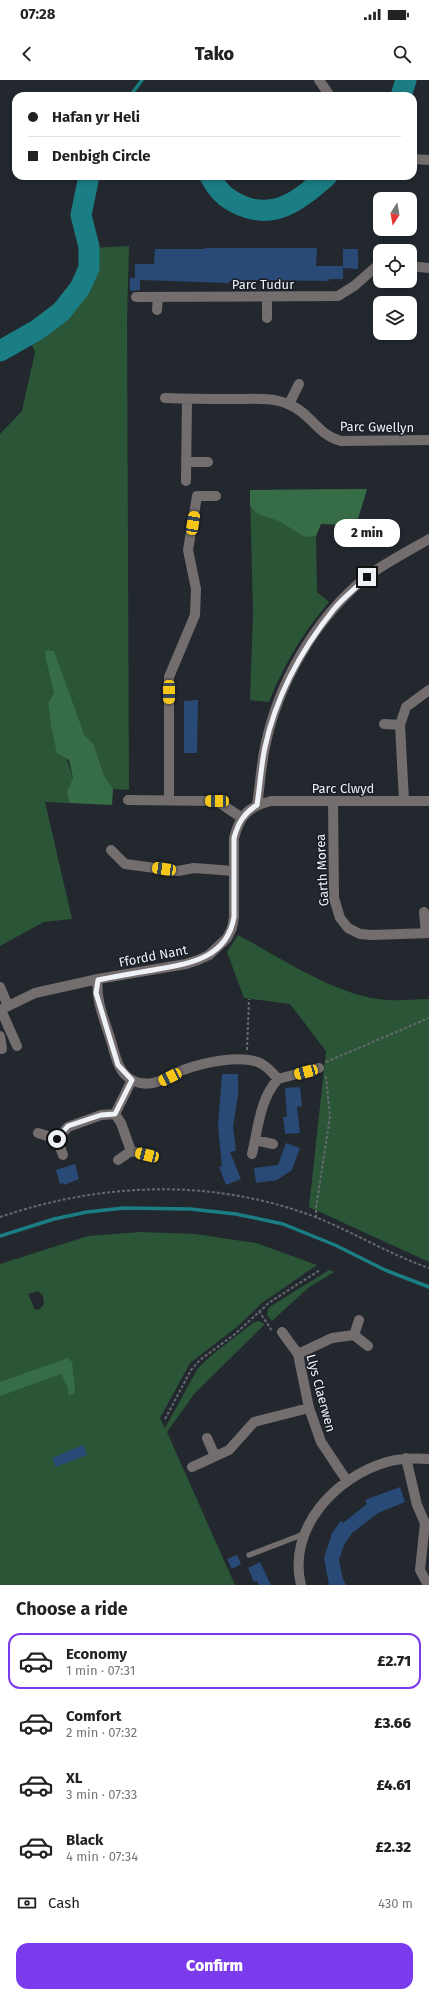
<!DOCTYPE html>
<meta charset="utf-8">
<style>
body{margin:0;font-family:"Fira Sans",sans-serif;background:#f6f6f6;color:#222;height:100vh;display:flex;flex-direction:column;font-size:15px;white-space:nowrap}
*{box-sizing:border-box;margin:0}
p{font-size:13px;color:#767676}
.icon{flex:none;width:22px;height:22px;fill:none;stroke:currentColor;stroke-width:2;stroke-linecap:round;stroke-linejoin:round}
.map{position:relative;height:1505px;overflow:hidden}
.details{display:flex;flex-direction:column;background:#fff;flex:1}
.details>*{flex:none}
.hud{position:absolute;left:12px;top:12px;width:405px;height:88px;border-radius:12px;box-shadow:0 2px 6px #0003;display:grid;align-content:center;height:88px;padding:0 16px;background:#fff}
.needle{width:26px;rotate:191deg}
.fabs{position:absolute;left:373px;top:112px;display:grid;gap:8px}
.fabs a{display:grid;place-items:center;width:44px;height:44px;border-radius:8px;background:#fff;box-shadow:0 2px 6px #0003;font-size:20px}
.end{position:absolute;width:18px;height:18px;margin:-9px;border:5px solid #eef2f7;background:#111;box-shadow:0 0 0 2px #111}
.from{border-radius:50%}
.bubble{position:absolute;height:28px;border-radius:12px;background:#fff;box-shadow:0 2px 6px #0003;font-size:13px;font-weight:800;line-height:28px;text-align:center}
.car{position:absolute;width:12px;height:24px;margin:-12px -6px;border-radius:5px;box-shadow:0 0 3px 1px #0007;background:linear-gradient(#f5c518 24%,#345 0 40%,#f5c518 0 76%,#345 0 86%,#f5c518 0)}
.hud b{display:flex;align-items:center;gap:14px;height:38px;font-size:15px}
.hud b+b{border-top:1px solid #e0e0e0}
.hud i{width:10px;height:10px;background:#222}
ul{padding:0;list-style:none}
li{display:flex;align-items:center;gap:12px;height:56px;margin:0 8px 6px;padding:0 8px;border:2px solid transparent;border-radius:12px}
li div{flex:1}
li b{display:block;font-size:15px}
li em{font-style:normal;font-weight:800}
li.active{border-color:#7c3aed}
li>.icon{width:36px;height:36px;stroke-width:1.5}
h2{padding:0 16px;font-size:18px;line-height:48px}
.pay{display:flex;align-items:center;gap:10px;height:44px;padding:0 16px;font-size:15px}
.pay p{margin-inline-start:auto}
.cta{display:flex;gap:8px;margin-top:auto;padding:8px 16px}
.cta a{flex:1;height:46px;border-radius:12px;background:#7c3aed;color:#fff;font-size:16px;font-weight:800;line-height:46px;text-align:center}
.status{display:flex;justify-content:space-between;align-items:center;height:28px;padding:0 20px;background:#fff;direction:ltr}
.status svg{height:11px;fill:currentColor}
header{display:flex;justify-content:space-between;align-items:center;height:52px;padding:0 16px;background:#fff;font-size:18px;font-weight:800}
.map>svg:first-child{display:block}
.green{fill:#2a5537;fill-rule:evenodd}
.forest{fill:#366d47}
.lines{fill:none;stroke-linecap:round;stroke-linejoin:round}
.stream{stroke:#1b7e85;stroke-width:3.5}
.river{stroke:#1b7e85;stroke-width:21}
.building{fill:#294976}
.path{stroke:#64696f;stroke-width:2;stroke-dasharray:3 2;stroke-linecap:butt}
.service{stroke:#736d6e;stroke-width:5.5}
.minor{stroke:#736d6e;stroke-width:10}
.route{stroke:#eef2f7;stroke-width:5}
.labels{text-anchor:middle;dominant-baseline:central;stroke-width:3;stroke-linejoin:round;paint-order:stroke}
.street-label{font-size:13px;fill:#eef2f7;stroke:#191e25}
</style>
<div class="status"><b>07:28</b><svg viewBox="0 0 49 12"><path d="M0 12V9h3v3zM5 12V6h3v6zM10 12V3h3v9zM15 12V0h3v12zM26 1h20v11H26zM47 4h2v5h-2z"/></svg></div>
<header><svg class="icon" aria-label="back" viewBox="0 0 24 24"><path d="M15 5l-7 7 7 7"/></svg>Tako<svg class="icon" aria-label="search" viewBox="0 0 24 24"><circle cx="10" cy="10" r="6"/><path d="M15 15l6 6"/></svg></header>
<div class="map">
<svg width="429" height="1505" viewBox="0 0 429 1505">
<rect width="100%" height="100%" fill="#23282f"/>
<!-- green -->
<path class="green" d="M129,166l-2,75 2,469 -16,-1 -9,-14 -10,-30 -10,-11 -37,-84 -2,7 9,36 -6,10 25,75 -6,13 2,12 -24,-1 27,117 -28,3 -44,24v-512l22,-23 13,-59 -5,-11 25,-14 37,-44 2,-17 -2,-18z
M367,409l-11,36 -35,-1 -5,12 1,56 12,10c-27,32 -44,61 -60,100l-19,-2 3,-86 -3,-124z
M238,855c43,23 100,62 148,65 14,1 29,-1 43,-1v263l-120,-55 17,-156 -36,-47 -46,-6 -17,-46z
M140,1152l55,2 61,9 61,22 -55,38 -25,24 -47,36 -30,55 5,10 33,-60 15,-14 40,-31 5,-2 5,2 1,2 -69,68 -28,39 68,153h-235v-321l88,-28zM38,1211l5,5 1,8 -4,5 -5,1 -7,-16z
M329,1190l5,2 -26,16 -36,33 -5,-6 1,-6 3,-3z"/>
<!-- forest -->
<path class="forest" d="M367,409l-11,36 -35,-1 -5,12 -11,1 -26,-16 -21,-7 -8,-8v-16z
M46,570l8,1 30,83 10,11 10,30 9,14 -1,16 -43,-2 -2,-12 6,-13 -4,-18 -12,-7 -6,-27 -3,-23 6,-10 -9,-36z
M68,1278l4,4 3,26 -1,6 -5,2 -2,-10 -6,-12 -61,22v-14z"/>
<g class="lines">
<!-- stream -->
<path class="stream" d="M130,16l12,-16
M0,1156l54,-17 33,-7 37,-4 66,1 46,5 47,10 52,21 50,25 44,17"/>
<!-- river -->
<path class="river" d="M401,16l5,-16
M210,96c8,15 15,22 30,29 36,16 60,-6 87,-29
M0,271l37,-21 24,-18 19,-24 9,-20v-21l-8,-32 8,-39"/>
</g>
<!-- building -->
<path class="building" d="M205,168h112l-1,18h27v-17h15v20l-15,-1v11h-14v2l-74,-1 -26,1v2l-89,-3v10l-10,1v-13h5v-14h19l1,-15h50z
M198,620l-1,53h-13v-52z
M222,994h16v21l-5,31 3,25 -6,1 11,27 -15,6 -7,-18 3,-1 -4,-40z
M300,1007l2,19 -5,1 3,26 -15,1 -2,-17h4l-2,-29z
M286,1063l14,5 -8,22 -15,10 -21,3 -2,-15 24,-3z
M75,1084l4,15 -15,6v-2l-4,1 -4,-14z
M83,1365l4,10 -31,12 -4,-9z
M400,1407l5,15 -27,11 -26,20 -8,12 -5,15 4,19 3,6h-17l-5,-27 8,-25 9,-12 2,2 24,-19 -2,-4z
M237,1475l4,9 -9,5 -5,-10z
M260,1482l11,23h-12l-2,-4 -3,1 -6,-14z"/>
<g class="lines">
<!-- path -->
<path class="path" d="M247,970l2,-51
M326,982l103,-44
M0,1137c100,-34 209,-39 310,-2 40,15 78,39 119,53
M316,1138v-10l14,-91 -4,-41
M259,1231l13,20
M165,1339l26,-49 9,-10 35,-26 35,-32 50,-32"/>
<!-- service -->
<path class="service" d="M249,1475l55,-21"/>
<!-- minor -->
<path class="minor" d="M319,0l11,16
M413,79l16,1
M410,186l19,2
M136,217l202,-1 16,-10 23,-20h3
M157,230l1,-13
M267,238v-21
M165,318c24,1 47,1 71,1 18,0 37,-2 54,6 22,9 26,29 51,36l88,-1
M289,324l10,-20
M186,382h22
M186,401l1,-82
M384,644l16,1
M128,720l89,1 25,17
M169,720v-123l26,-62 1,-26 -8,-39 9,-54h19
M333,721l1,97 6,20 8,10 12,6 12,1 57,-2
M404,721l-4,-76 6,-18 23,-17
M257,725c3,-19 4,-39 8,-58 13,-64 50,-128 101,-170 19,-14 42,-26 63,-38
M111,770l14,14 53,7 16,-3 40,3
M424,832l2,21
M98,899c-3,21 7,42 13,62 4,13 7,32 21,39 18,10 35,-3 51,-10 19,-7 58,-16 77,-7 8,4 13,10 18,16l41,-11
M0,907l8,19
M0,930l35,-17 63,-14 88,-15 12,-4 11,-5 18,-17 5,-10 2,-11v-79c6,-23 14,-31 37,-37h158
M1,930l16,36
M0,956l2,13
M115,1034l6,9 10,28 16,4
M38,1053l19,6 11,-12 33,-12 14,-1 17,-34
M57,1059l6,16
M273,1064l-18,-4c4,-21 8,-45 23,-61
M252,1074l3,-14
M118,1080l13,-9
M359,1240l-5,15 14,11
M282,1252l16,22 11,54 12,34 26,39
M298,1274l34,-16 22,-3
M207,1358l8,18
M406,1378l11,47 8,18 -5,47 8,15
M192,1387l37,-17 25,-28 55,-14
M301,1505c-14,-56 34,-108 86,-123 14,-4 28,-4 42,-3"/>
</g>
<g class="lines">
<!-- route -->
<path class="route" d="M57,1059l11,-13 33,-11 14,-1 17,-34 -14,-15 -22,-72 2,-13c19,-4 37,-7 55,-10 35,-6 74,-11 81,-53v-79c4,-15 10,-25 23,-33 3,-19 4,-39 8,-58 11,-51 36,-97 69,-138 9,-11 22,-21 33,-32"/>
</g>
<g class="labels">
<!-- street labels -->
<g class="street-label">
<text x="263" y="204">Parc Tudur</text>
<text transform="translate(377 347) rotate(1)">Parc Gwellyn</text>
<text x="343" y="708">Parc Clwyd</text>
<text transform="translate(322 790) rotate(-93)">Garth Morea</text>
<text transform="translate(153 876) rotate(-11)">Ffordd Nant</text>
<text transform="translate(321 1313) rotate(75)">Llys Claerwen</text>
</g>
</g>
</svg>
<div class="fabs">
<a><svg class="needle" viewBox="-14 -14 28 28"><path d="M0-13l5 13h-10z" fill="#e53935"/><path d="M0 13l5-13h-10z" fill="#767676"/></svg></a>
<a><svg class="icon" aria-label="locate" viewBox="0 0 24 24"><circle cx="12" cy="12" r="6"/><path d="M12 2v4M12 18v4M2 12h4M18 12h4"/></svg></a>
<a><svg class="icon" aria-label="layers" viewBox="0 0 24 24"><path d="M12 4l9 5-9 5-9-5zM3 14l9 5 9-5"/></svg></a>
</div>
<i class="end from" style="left:57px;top:1059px"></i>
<i class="end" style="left:367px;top:497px"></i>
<div class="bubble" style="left:334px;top:439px;width:66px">2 min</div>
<i class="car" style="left:193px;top:443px;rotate:9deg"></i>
<i class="car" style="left:169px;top:612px;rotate:180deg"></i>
<i class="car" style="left:217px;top:721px;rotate:271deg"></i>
<i class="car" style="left:164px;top:789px;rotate:278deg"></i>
<i class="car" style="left:306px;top:992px;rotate:255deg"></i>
<i class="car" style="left:170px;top:997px;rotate:244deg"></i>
<i class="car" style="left:147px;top:1075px;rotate:283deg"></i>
<div class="hud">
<b><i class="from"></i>Hafan yr Heli</b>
<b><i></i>Denbigh Circle</b>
</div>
</div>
<section class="details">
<h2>Choose a ride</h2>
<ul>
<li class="active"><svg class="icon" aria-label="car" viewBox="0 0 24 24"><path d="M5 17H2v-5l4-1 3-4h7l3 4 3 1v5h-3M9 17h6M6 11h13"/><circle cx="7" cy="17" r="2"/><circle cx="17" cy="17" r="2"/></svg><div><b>Economy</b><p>1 min · 07:31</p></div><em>£2.71</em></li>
<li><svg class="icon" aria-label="car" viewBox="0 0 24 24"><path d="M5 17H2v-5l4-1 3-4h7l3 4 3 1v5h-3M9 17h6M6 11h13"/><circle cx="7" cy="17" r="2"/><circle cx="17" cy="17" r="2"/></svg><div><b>Comfort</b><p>2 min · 07:32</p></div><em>£3.66</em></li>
<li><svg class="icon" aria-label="car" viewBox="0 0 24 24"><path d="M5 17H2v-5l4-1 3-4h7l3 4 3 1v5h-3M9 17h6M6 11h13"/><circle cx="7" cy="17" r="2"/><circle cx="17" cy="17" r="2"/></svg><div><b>XL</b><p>3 min · 07:33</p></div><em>£4.61</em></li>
<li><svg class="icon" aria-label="car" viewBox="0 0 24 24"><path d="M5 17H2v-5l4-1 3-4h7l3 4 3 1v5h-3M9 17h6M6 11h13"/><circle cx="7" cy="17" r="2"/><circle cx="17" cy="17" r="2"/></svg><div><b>Black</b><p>4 min · 07:34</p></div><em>£2.32</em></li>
</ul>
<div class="pay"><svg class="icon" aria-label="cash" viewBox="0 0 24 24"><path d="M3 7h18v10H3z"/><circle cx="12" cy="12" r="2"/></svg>Cash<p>430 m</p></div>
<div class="cta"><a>Confirm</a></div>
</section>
